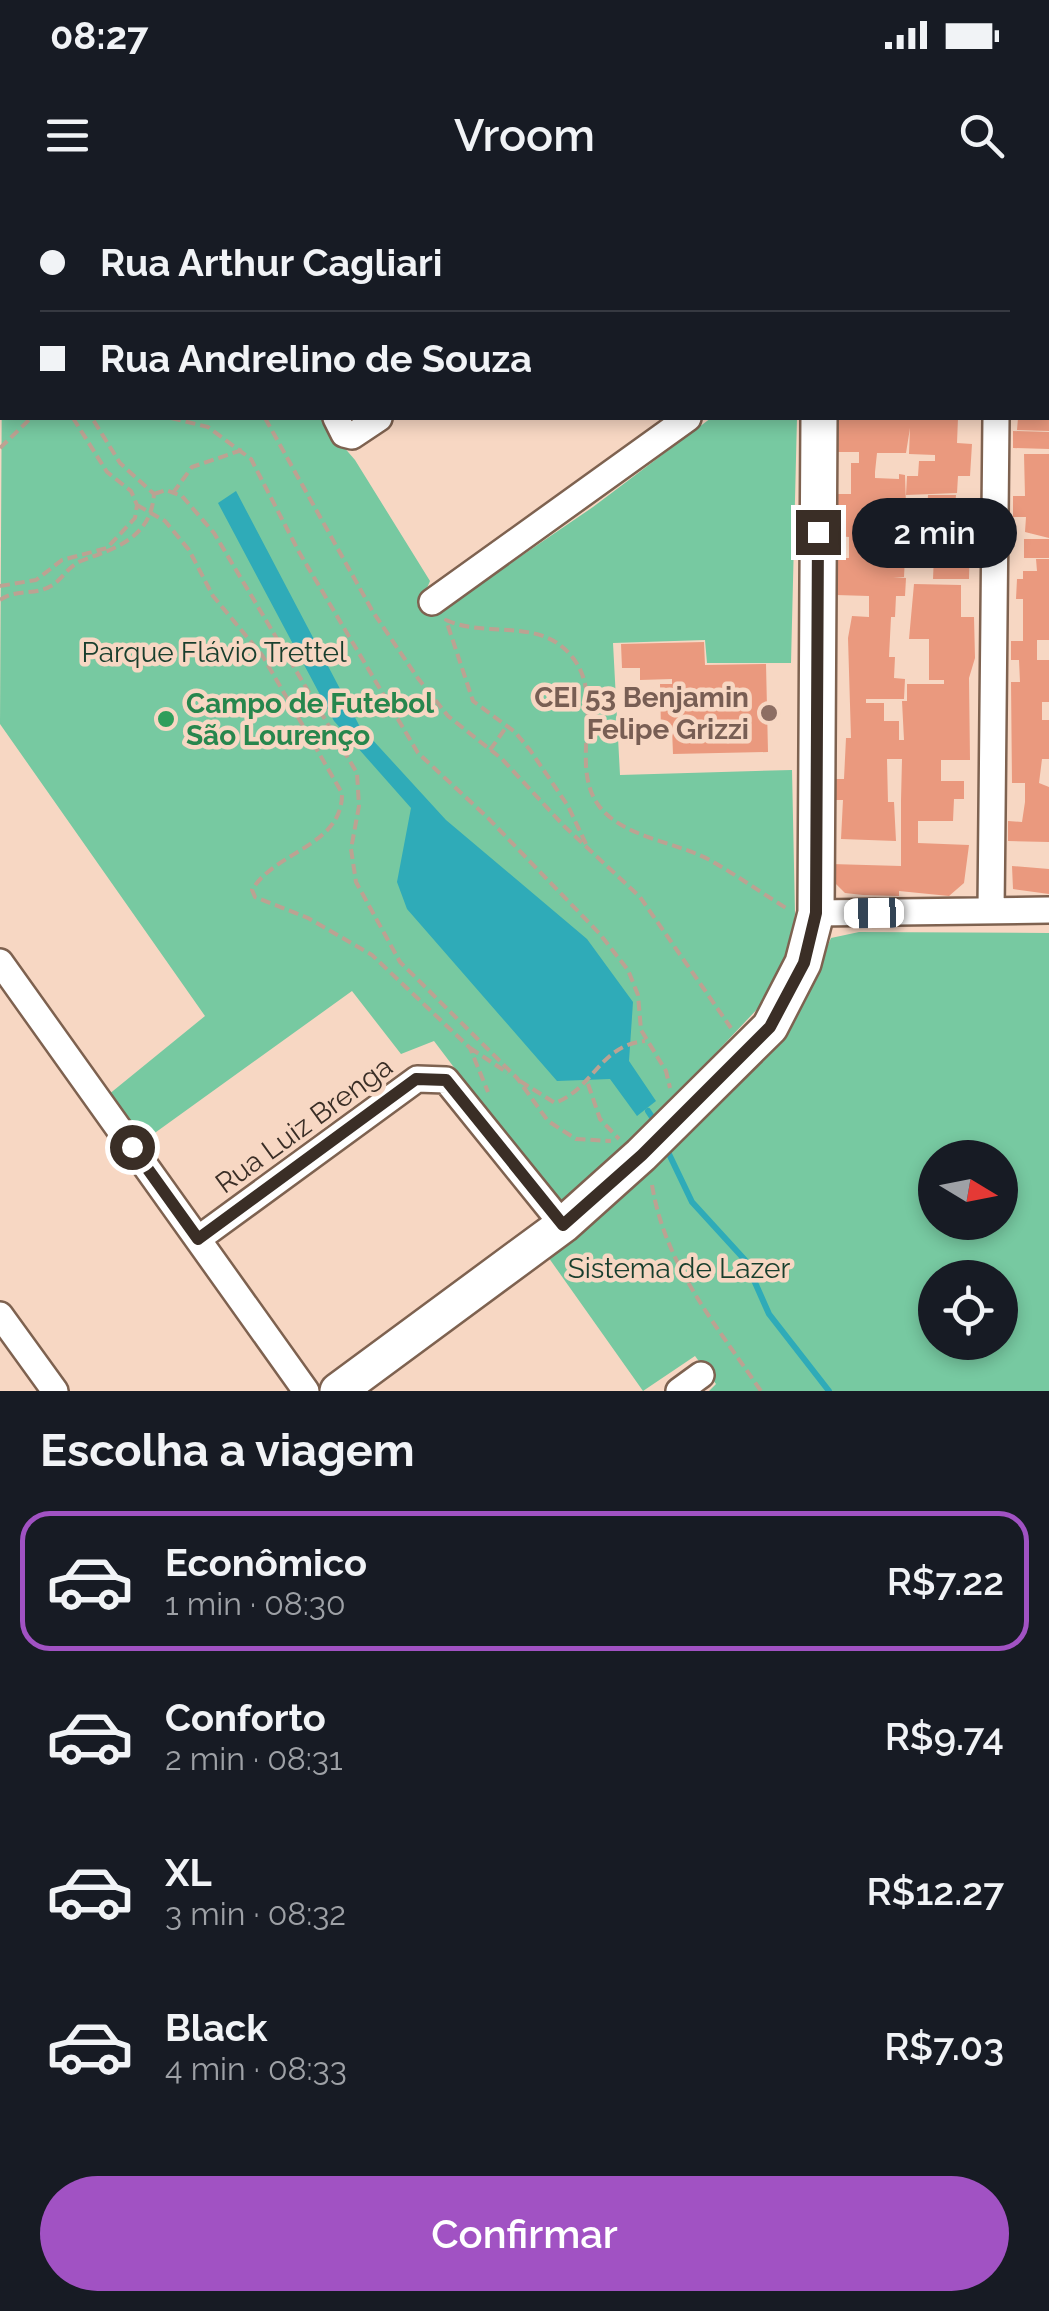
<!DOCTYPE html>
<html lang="pt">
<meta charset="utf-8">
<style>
body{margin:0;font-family:Raleway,sans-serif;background:#20242c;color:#f1f3f6;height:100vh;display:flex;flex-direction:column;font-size:38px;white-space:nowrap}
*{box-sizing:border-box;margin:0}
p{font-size:32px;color:#9ea1a6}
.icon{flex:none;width:55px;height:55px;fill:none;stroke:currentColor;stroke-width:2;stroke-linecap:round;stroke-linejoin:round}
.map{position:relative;height:1191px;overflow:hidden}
.side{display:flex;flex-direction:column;background:#171b24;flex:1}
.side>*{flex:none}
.top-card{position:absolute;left:0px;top:0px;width:1050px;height:220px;box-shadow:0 5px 15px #0003;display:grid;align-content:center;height:220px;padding:0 40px;background:#171b24}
.needle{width:65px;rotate:100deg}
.controls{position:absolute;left:918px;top:940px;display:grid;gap:20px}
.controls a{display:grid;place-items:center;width:100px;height:100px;border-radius:50%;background:#171b24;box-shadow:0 5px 15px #0003;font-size:50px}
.end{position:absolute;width:45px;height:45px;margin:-22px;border:12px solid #3a2e26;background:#fff;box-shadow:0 0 0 5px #fff}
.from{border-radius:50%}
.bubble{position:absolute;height:70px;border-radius:35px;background:#171b24;box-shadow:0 5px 15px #0003;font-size:32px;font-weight:600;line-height:70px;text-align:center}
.car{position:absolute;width:30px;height:60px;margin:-30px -15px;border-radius:12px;box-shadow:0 0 8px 2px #0007;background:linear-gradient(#fff 24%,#345 0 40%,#fff 0 76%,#345 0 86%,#fff 0)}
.top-card b{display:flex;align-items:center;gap:35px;height:95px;font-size:38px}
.top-card b+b{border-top:2px solid #363941}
.top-card i{width:25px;height:25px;background:#f1f3f6}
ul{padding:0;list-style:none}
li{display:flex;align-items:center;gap:30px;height:140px;margin:0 20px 15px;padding:0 20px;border:5px solid transparent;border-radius:30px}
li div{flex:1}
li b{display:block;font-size:38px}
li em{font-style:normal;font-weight:600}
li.selected{border-color:#a152c3}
li>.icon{width:90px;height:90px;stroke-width:1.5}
h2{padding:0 40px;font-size:45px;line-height:120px}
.primary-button{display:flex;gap:20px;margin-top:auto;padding:20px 40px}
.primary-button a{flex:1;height:115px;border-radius:60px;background:#a152c3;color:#fff;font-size:40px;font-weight:600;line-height:115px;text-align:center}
.status{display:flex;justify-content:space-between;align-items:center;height:70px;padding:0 50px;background:#171b24;direction:ltr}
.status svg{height:28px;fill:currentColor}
header{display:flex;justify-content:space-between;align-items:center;height:130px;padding:0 40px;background:#171b24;font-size:45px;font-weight:600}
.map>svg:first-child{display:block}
.green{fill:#77c9a1;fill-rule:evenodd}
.water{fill:#2fabb8}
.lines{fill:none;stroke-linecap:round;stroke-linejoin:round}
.stream{stroke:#2fabb8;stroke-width:6}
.building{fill:#ea997e}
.street-casing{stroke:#7e6250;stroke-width:30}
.secondary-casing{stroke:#7e6250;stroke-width:40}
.path{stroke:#bca292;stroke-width:4;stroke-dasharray:10 5;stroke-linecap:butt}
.street{stroke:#fff;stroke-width:25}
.secondary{stroke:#fff;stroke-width:35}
.route{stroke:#3a2e26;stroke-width:12}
.education-dot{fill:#8d6e63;stroke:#f7d7c3;stroke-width:4}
.leisure-dot{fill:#2e9e5b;stroke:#f7d7c3;stroke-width:4}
.labels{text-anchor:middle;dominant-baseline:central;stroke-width:9;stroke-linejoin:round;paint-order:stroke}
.park-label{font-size:28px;fill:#183e2d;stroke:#f7d7c3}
.education-label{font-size:28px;font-weight:bold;fill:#785e54;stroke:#f7d7c3;text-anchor:end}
.leisure-label{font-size:28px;font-weight:bold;fill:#27864d;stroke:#f7d7c3;text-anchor:start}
.street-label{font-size:28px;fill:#3a2e26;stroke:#f7d7c3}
</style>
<div class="status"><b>08:27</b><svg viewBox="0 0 49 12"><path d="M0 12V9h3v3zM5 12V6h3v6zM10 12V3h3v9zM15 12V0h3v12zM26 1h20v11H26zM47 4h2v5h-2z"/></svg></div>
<header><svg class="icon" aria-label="menu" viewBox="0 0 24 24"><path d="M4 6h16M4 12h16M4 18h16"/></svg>Vroom<svg class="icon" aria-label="search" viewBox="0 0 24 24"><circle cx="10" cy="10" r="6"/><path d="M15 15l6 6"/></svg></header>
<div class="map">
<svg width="1049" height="1191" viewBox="0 0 1049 1191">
<rect width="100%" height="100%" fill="#f7d7c3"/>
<!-- green -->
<path class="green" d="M2,159v59h327l7,20 19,22 75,121 -8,19 13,15 158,-108 118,-89h86l-6,245h-84l-2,-23 -92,3 7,132 172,-5 3,144 -8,45 -25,45 -134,142 -68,61 -126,-166 -33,13 -49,-63 -207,149 -37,-45 97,-79 -205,-292z
M859,732l190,1v458h-340l7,-7 -21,-28 -52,35 -97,-137 54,-38 152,-149 62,-90 17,-39zM935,958h65v64h-65zM935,1078h65v64h-65z"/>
<!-- water -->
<path class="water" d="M236,291l123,234 87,95 141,119 46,63 -4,59 27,40 -19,15 -27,-37 -53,2 -150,-172 -10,-27 14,-74 -77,-87 -116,-218z"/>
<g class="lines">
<!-- stream -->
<path class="stream" d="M648,911l4,6
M669,954l23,48 53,58 24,54 60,77"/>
</g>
<!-- building -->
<path class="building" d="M839,218h119l-1,25 15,1 -2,32h-12l-1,17 -51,2 1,-19h11l1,-15h16v-6l-26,-1 1,-26 -4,25h-29l-2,19v6l24,1v-5l6,1 2,62 5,-2v-20h15l1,-20h28l-1,11h6l3,10 -1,19h7l-1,44h-36l1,-24 -29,2 -1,20h-11l13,1 -1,18h-9l-1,21h-4l-2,40h6l-1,21 11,1 -1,20h-38v4h18v18h15v19h5l-2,-39h5v-17h37v-4h-15v-41h-20l5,-55 47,1v32h13l1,41 -6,20 1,82h-29v21h23v18h-10l-1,22h-35v22l51,2 -5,38 -15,13 -50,-5v5l-36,-1 -18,-2 -10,-10 -4,-19 70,2v-65l1,-42h-15l1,43h6l2,39 -55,-2 2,-39h-10l2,-21h9l2,-41h5l-3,-100 4,-22 17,1v-21l-33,-1 1,-37h12v-21l-12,-1v-42h14v-31h8v-11h-21z
M1018,218h31v13l-32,-1z
M1013,231l36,1v17l-36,-1z
M1024,254h25v84l-24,-6 1,-15h-13v-21h12z
M1024,339h25v19h-25z
M1036,359h13v81h-12v20h12v42h-7v18h7v39h-7l-3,24 10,4v55l-41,-1v-20l14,1 3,-20v-19h-13l-1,-101h9l-1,-22h-8v-19h12v-42h-7l1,-20h6v-8h14z
M704,442l1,23 61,-1 2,88 -95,2 -1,-25 -11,1 -1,-46h12v-5l-32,1v-12h-18l-1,-24z
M1012,666l37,3v25l-36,-5z"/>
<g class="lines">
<defs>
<path id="street" d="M263,0l1,2
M507,0l1,2
M672,2l3,-2
M998,2v-2
M1048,185h1
M336,218l8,16 8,2 27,-18
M432,402l256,-184
M991,711l5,-493
M816,713l233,-3
M0,762l306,429
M198,1039l219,-160 29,1 117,145
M0,1115l55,76
M679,1191l22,-16"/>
<path id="secondary" d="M819,2v-2
M338,1191l225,-166 78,-70 129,-128 33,-64 13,-50 3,-495"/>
</defs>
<!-- street casing -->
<use href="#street" class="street-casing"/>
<!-- secondary casing -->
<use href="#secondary" class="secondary-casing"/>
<!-- path -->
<path class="path" d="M0,194l2,-1
M171,218l37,9 43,32 48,93 119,201 69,64 112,116 29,37 10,25 3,35 25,41 4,17
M265,218l108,194 44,65 31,39 54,43 62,67 76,71 91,131
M0,248l31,-30
M173,293l19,-26 50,-17
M154,294l12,-4 16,6 32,37 143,240 2,33 -8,43 5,33 44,80 117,116 31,43 28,18 35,2
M137,305l28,16 24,29 24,46 49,59 80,138c1,53 -67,58 -90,97l3,7 53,21 64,37 98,93 18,44
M0,386l36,-6 26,-20 45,-12 28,-30 2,-13 -6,-14 -24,-19 -34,-54
M0,400c17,-12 34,-4 51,-14 11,-6 17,-20 30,-25 35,-13 70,-23 73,-67l-34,-31 -28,-45
M490,550l17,-24
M586,644l-18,-38 -38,-56 -15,-18 -42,-31 -27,-81c42,19 95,-4 127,38 33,42 -5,107 26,148 25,33 82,36 116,57 24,14 47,30 71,45
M470,848l38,25
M520,881l35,22c39,-15 45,-58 90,-62
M588,884l12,35 19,20
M652,985c13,80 64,140 109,206"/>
<!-- street -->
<use href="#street" class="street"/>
<!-- secondary -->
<use href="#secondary" class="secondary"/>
</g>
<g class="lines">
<!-- route -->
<path class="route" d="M132,947l66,92 218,-160 30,1 117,145 79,-70 128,-128 34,-64 12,-50 2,-381"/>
</g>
<!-- markers -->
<circle class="education-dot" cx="769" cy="513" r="10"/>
<circle class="leisure-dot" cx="166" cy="519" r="10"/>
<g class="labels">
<!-- park labels -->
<g class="park-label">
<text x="214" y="452">Parque Flávio Trettel</text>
<text x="679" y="1068">Sistema de Lazer</text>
</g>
<!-- education labels -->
<g class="education-label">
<text x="749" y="497">CEI 53 Benjamin<tspan x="749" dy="32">Felipe Grizzi</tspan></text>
</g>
<!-- leisure labels -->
<g class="leisure-label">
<text x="186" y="503">Campo de Futebol<tspan x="186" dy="32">São Lourenço</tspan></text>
</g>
<!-- street labels -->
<g class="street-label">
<text transform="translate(304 925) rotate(-36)">Rua Luiz Brenga</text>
</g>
</g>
</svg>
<div class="controls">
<a><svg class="needle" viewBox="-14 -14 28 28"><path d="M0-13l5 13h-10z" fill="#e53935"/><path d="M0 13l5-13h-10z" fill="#9ea1a6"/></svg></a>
<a><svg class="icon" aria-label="locate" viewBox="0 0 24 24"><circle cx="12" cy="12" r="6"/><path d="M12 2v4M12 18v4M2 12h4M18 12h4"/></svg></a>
</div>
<i class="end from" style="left:132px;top:947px"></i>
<i class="end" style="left:818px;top:332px"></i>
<div class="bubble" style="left:852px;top:298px;width:165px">2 min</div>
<i class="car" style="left:874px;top:713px;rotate:269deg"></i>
<div class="top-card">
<b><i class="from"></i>Rua Arthur Cagliari</b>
<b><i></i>Rua Andrelino de Souza</b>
</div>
</div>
<section class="side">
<h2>Escolha a viagem</h2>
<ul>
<li class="selected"><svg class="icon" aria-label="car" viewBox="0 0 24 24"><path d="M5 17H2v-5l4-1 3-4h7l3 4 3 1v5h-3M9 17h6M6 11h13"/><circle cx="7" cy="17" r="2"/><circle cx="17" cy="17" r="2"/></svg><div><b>Econômico</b><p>1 min · 08:30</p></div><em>R$7.22</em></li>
<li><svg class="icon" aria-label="car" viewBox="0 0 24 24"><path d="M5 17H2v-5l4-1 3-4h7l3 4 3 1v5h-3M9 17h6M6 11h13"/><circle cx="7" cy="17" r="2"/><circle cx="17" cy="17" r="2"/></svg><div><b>Conforto</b><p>2 min · 08:31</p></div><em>R$9.74</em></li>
<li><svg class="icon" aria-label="car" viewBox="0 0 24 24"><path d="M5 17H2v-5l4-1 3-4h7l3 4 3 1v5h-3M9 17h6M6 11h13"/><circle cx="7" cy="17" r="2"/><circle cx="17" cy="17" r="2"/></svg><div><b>XL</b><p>3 min · 08:32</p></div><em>R$12.27</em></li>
<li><svg class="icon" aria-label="car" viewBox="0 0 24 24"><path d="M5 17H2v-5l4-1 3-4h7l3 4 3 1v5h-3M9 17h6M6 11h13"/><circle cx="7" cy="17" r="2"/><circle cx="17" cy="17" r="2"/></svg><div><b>Black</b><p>4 min · 08:33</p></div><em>R$7.03</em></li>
</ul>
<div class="primary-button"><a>Confirmar</a></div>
</section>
